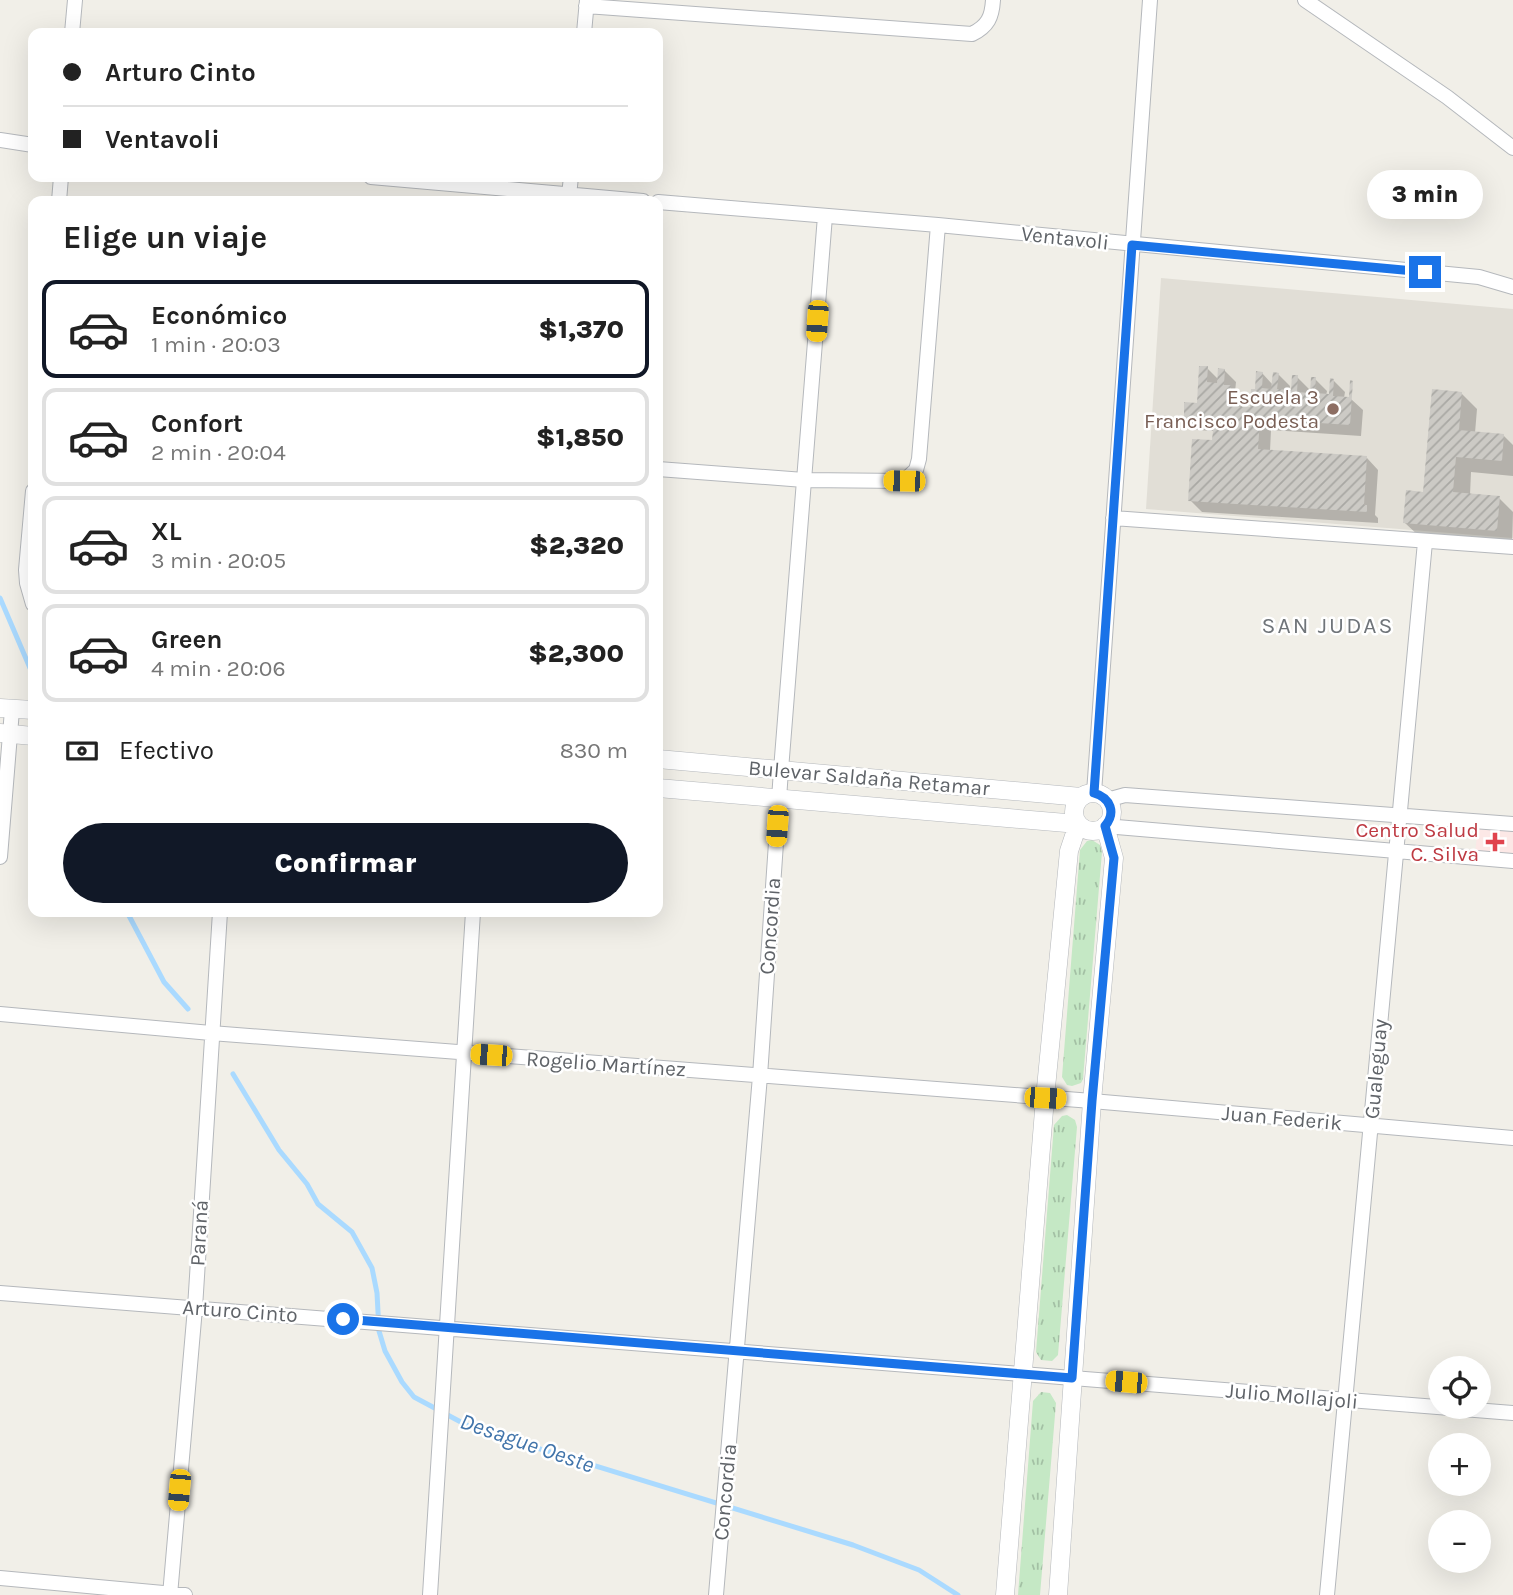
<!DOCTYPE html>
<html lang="es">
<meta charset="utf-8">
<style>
body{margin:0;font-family:Karla,sans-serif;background:#f6f6f6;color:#222;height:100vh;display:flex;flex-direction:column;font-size:26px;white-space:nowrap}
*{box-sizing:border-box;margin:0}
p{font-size:23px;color:#767676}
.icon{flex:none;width:38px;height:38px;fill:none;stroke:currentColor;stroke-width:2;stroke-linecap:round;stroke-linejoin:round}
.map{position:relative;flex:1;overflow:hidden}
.panel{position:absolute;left:28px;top:196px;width:635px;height:721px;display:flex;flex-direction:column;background:#fff;border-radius:14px;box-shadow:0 7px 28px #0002}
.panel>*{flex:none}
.banner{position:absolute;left:28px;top:28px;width:635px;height:154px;border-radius:14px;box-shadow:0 7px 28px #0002;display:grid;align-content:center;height:154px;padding:0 35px;background:#fff}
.tools{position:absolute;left:1428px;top:1356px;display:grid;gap:14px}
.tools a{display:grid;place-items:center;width:63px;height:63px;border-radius:50%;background:#fff;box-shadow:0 7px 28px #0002;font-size:35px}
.end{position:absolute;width:32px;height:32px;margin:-16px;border:9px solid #1a73e8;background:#fff;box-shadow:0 0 0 4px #fff}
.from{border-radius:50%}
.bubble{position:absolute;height:49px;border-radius:24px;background:#fff;box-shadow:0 7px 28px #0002;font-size:23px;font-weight:800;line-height:49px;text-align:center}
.car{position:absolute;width:21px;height:42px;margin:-21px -10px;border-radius:9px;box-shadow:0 0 5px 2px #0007;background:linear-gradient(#f5c518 24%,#345 0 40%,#f5c518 0 76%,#345 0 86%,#f5c518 0)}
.banner b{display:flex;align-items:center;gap:24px;height:66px;font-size:26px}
.banner b+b{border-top:2px solid #e0e0e0}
.banner i{width:18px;height:18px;background:#222}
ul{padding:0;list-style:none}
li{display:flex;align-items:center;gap:21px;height:98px;margin:0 14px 10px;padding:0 21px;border:4px solid #e0e0e0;border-radius:14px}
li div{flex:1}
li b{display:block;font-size:26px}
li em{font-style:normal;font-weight:800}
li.selected{border-color:#111827}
li>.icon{width:63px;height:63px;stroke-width:1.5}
h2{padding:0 35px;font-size:32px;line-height:84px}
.pay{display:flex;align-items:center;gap:18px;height:77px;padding:0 35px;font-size:26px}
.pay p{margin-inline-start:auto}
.primary-button{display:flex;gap:14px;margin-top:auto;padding:14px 35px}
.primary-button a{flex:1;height:80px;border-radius:42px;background:#111827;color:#fff;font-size:28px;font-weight:800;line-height:80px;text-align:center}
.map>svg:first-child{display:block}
.education{fill:#e1ded6}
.medical{fill:#fce8e6}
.park{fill:url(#park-tufts)}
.shadow{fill:#0003}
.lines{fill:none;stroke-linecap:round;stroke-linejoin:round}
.stream{stroke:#aadaff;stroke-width:5}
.building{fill:url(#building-hatch)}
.minor-casing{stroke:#b5b8bc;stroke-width:16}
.tertiary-casing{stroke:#b5b8bc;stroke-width:19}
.minor{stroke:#fff;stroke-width:14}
.tertiary{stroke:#fff;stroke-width:18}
.route{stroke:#1a73e8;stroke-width:9}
.education-dot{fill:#8d6e63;stroke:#fff;stroke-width:2.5}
.health-dot{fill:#e0444e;stroke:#fff;stroke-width:2.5}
.labels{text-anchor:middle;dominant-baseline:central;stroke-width:5;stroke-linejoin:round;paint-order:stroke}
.street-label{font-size:21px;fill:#5f6368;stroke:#fff}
.education-label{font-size:21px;fill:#785e54;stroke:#fff;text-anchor:end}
.health-label{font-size:21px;fill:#be3a42;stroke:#fff;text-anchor:end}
.neighbourhood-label{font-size:23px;letter-spacing:2px;fill:#70757a;stroke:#fff}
.water-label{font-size:23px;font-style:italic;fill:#4174aa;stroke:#fff}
</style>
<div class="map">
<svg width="1513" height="1595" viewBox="0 0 1513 1595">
<defs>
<pattern id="park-tufts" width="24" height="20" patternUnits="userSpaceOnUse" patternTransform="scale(1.75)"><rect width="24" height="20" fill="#c5e8c5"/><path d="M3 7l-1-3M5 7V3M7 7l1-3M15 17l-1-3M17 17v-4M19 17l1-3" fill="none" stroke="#a3c0a4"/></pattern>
<pattern id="building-hatch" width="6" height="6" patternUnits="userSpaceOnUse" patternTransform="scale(1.75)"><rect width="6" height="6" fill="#cccac5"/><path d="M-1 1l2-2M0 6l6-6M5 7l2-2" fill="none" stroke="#a9a8a4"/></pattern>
</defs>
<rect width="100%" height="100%" fill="#f1efe8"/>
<!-- education -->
<path class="education" d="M1161,278l352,31v229l-367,-29z"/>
<!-- medical -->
<path class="medical" d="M1478,828l35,2v26l-38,-3z"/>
<!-- park -->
<path class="park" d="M1092,840l8,5 2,7 -19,227 -2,4 -9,3 -5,-1 -5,-8 18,-227 7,-9z
M1067,1115l8,5 2,7 -19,228 -6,6 -11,-1 -5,-8 18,-227 8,-9z
M1041,1392l9,1 6,10 -16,192h-22l15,-194z"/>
<!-- shadow -->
<path class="shadow" d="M1207,368l12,12 5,-10 12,12 -1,10 7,7v9l9,1 11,-36 11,12 5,-11 12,12 -1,6h4l4,-15 15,15 3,-13 12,12 -1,5h5l2,-16 12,12 -1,6 7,1 12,11 -2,26 -90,-6 -1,21 97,7 11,12 -3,45 3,3v5l-176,-11 -12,-12 24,-58 1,-11 -18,-1 -12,-12 13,-13z
M1461,393l16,16 -2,24 28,2 10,10v31l-42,-4 -1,23 29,3 14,14 -1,34 -91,-8 -16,-15 19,-29z"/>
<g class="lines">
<!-- stream -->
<path class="stream" d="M0,598l33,77
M127,912l37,70 24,27
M233,1074l46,76 28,34 11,20 34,28 20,36 5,25 2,38 6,20 17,31 12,15 58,31 381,117 66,25 39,25"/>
</g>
<!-- building -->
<path class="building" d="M1199,366h9l-1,16 10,1 1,-15 7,1 -1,16h7l-1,21 20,1 1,-18h4l1,-18 7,1 -1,16 9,1 2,-17 6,1 -2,16 14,1 1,-15h6l-1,17 13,1 1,-16h5l-1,16 14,1 1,-16 4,1 -1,17 16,1 1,-17 3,1 -3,44 -90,-6 -2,30 109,7 -3,49h3v7l-179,-11 4,-62 20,1 2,-19 -30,-2v-17l13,1z
M1432,389l30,3 -3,38 45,4 -2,27 -46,-4 -3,35 47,4 -3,35 -94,-8 3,-33 17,2z"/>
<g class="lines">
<defs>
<path id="minor" d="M1305,0l142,97 66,51
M586,6l386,28c16,-8 20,-17 21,-34
M72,33l3,-33
M584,33l3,-33
M0,140l33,5
M371,177l272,24
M569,195l2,-18
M59,201l2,-24
M658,202l280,23 541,52 34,10
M658,469l146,11 100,1 12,-11 3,-11 19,-234
M33,491l-7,79 1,13 6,21
M1113,518l400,29
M1094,793l56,-793
M1107,800l18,-5 388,29
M1105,826l408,35
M0,857l12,-147
M0,1014l211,19 881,68 421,37
M0,1293l1513,120
M0,1578l185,17
M170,1595l25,-287 25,-396
M430,1595l43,-683
M716,1595l44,-519 21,-306 44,-554
M1327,1595l98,-1053"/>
<path id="tertiary" d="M0,708l33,2
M0,733l33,3
M658,759l423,38
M658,788l420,36 -9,27 -24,247 -40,497
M1074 812a19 19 0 1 1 38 0a19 19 0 1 1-38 0Z
M1058,1595l34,-494 22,-243 -9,-32"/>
</defs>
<!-- minor casing -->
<use href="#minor" class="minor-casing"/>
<!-- tertiary casing -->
<use href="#tertiary" class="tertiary-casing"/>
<!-- minor -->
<use href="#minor" class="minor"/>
<!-- tertiary -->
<use href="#tertiary" class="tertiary"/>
</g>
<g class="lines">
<!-- route -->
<path class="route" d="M343,1319l729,59 20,-277 22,-243 -9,-32c11,-13 6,-28 -11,-33l38,-548 293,27"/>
</g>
<!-- markers -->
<circle class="education-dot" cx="1333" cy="409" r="7"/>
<path class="health-dot" d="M1491.5 831.5h7v7h7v7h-7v7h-7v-7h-7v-7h7z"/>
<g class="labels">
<!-- street labels -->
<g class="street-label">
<text transform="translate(1065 238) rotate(6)">Ventavoli</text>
<text transform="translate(869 778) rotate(5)">Bulevar Saldaña Retamar</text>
<text transform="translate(770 926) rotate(-86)">Concordia</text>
<text transform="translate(606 1064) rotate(4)">Rogelio Martínez</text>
<text transform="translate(1376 1069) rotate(-85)">Gualeguay</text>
<text transform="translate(1282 1118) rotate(5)">Juan Federik</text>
<text transform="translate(199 1233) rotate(-87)">Paraná</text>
<text transform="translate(240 1311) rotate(4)">Arturo Cinto</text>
<text transform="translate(1292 1396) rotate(5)">Julio Mollajoli</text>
<text transform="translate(725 1492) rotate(-85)">Concordia</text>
</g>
<!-- education labels -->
<g class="education-label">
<text x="1319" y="397">Escuela 3<tspan x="1319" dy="24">Francisco Podesta</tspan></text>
</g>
<!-- health labels -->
<g class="health-label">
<text x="1479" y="830">Centro Salud<tspan x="1479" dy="24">C. Silva</tspan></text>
</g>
<!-- neighbourhood labels -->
<g class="neighbourhood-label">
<text x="1328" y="625">SAN JUDAS</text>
</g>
<!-- water labels -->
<g class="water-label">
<text transform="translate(527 1443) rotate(19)">Desague Oeste</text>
</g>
</g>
</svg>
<div class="tools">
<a><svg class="icon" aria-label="locate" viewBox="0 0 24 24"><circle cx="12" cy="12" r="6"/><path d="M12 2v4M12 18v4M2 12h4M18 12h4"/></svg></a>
<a>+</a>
<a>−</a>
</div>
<i class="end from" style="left:343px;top:1319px"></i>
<i class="end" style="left:1425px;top:272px"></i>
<div class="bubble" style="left:1367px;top:170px;width:116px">3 min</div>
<i class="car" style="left:817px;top:321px;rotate:184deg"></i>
<i class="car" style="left:904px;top:481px;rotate:271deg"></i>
<i class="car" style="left:777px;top:826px;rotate:184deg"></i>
<i class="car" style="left:491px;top:1055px;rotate:274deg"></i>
<i class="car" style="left:1045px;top:1098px;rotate:93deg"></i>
<i class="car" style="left:1126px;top:1382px;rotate:275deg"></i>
<i class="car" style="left:179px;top:1490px;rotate:185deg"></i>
<div class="banner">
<b><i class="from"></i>Arturo Cinto</b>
<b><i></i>Ventavoli</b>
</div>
<section class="panel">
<h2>Elige un viaje</h2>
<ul>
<li class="selected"><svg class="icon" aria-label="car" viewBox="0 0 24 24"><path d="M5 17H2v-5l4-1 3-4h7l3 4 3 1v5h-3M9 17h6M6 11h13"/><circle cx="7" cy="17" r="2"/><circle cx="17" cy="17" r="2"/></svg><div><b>Económico</b><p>1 min · 20:03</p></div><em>$1,370</em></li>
<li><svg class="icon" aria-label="car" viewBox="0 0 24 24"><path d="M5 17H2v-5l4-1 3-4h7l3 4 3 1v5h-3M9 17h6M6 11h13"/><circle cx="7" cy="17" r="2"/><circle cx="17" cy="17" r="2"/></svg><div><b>Confort</b><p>2 min · 20:04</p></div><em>$1,850</em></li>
<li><svg class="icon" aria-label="car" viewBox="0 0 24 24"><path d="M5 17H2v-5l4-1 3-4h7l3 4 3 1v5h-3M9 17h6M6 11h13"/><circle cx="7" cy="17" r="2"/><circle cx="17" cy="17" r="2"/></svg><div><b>XL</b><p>3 min · 20:05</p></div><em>$2,320</em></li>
<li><svg class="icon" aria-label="car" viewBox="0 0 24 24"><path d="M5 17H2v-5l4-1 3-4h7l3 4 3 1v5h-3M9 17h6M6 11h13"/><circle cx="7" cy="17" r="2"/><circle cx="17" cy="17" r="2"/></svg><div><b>Green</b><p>4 min · 20:06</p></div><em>$2,300</em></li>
</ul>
<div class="pay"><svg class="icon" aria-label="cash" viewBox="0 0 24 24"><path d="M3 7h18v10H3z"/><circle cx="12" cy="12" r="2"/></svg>Efectivo<p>830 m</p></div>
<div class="primary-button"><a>Confirmar</a></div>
</section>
</div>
